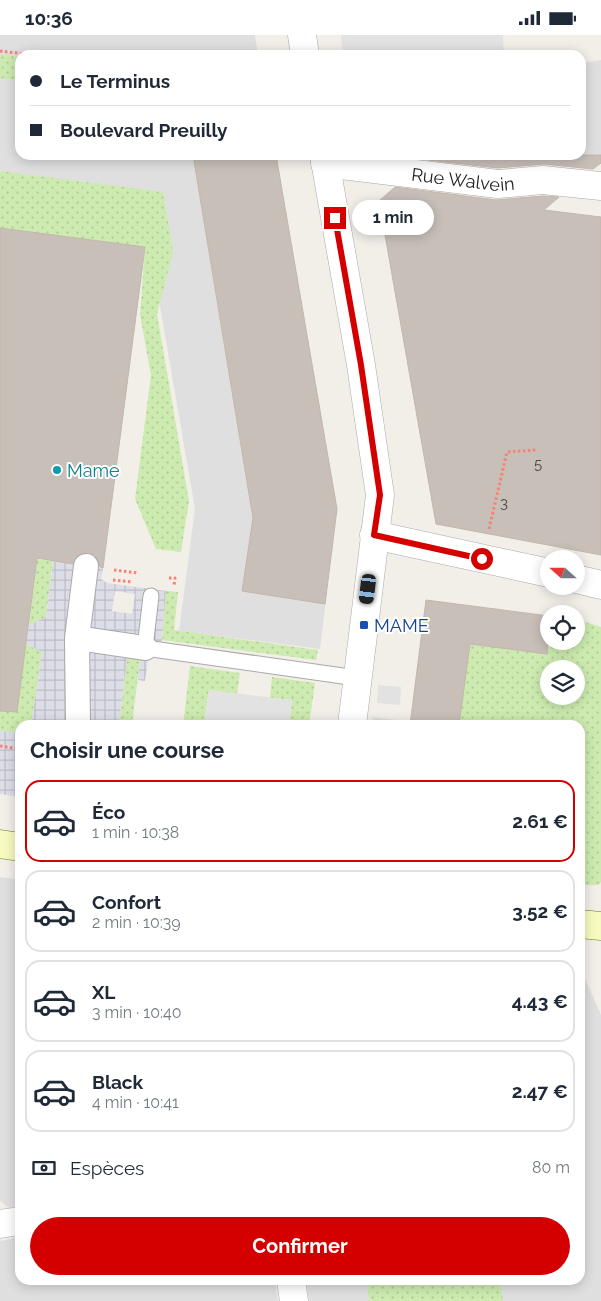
<!DOCTYPE html>
<html lang="fr">
<meta charset="utf-8">
<style>
body{margin:0;font-family:Raleway,sans-serif;background:#f2f2f3;color:#1f2937;height:100vh;display:flex;flex-direction:column;font-size:19px;white-space:nowrap}
*{box-sizing:border-box;margin:0}
p{font-size:16px;color:#747a83}
.icon{flex:none;width:28px;height:28px;fill:none;stroke:currentColor;stroke-width:2;stroke-linecap:round;stroke-linejoin:round}
.map{position:relative;flex:1;overflow:hidden}
.panel{position:absolute;left:15px;top:685px;width:570px;height:565px;display:flex;flex-direction:column;background:#fff;border-radius:15px;box-shadow:0 2px 12px #0003}
.panel>*{flex:none}
.top-card{position:absolute;left:15px;top:15px;width:571px;height:110px;border-radius:15px;box-shadow:0 2px 12px #0003;display:grid;align-content:center;height:110px;padding:0 15px;background:#fff}
.needle{width:32px;rotate:291deg}
.fabs{position:absolute;left:540px;top:515px;display:grid;gap:10px}
.fabs a{display:grid;place-items:center;width:45px;height:45px;border-radius:50%;background:#fff;box-shadow:0 2px 12px #0003;font-size:25px}
.end{position:absolute;width:22px;height:22px;margin:-11px;border:6px solid #d40000;background:#fff;box-shadow:0 0 0 2px #fff}
.from{border-radius:50%}
.bubble{position:absolute;height:35px;border-radius:18px;background:#fff;box-shadow:0 2px 12px #0003;font-size:16px;font-weight:700;line-height:35px;text-align:center}
.car{position:absolute;width:15px;height:30px;margin:-15px -8px;border-radius:6px;box-shadow:0 0 4px 1px #0007;background:linear-gradient(#222 24%,#8ab4d8 0 40%,#222 0 76%,#8ab4d8 0 86%,#222 0)}
.top-card b{display:flex;align-items:center;gap:18px;height:48px;font-size:19px}
.top-card b+b{border-top:1px solid #e0e1e3}
.top-card i{width:12px;height:12px;background:#1f2937}
ul{padding:0;list-style:none}
li{display:flex;align-items:center;gap:15px;height:82px;margin:0 10px 8px;padding:0 5px;border:2px solid #e0e1e3;border-radius:15px}
li div{flex:1}
li b{display:block;font-size:19px}
li em{font-style:normal;font-weight:700}
li.on{border-color:#d40000}
li>.icon{width:45px;height:45px;stroke-width:1.5}
h2{padding:0 15px;font-size:22px;line-height:60px}
.pay{display:flex;align-items:center;gap:12px;height:55px;padding:0 15px;font-size:19px}
.pay p{margin-inline-start:auto}
.cta{display:flex;gap:10px;margin-top:auto;padding:10px 15px}
.cta a{flex:1;height:58px;border-radius:30px;background:#d40000;color:#fff;font-size:20px;font-weight:700;line-height:58px;text-align:center}
.status{display:flex;justify-content:space-between;align-items:center;height:35px;padding:0 25px;background:#fff;direction:ltr}
.status svg{height:14px;fill:currentColor}
.map>svg:first-child{display:block}
.residential{fill:#e0dfdf}
.grass{fill:url(#grass-dots);fill-rule:evenodd}
.parking{fill:#e2e2e2}
.plaza{fill:url(#plaza-grid);fill-rule:evenodd}
.building{fill:#c7bfb8;stroke:#c4b6ab}
.lines{fill:none;stroke-linecap:round;stroke-linejoin:round}
.service-casing{stroke:#a9a9a9;stroke-width:17}
.pedestrian-casing{stroke:#a9a9a9;stroke-width:26}
.minor-casing{stroke:#a9a9a9;stroke-width:29}
.tertiary-casing{stroke:#a9a9a9;stroke-width:29}
.secondary-casing{stroke:#707d05;stroke-width:29}
.path{stroke:#fa8072;stroke-width:3;stroke-dasharray:2.5 2.5;stroke-linecap:butt}
.service{stroke:#fff;stroke-width:15}
.pedestrian{stroke:#fff;stroke-width:24}
.minor{stroke:#fff;stroke-width:28}
.tertiary{stroke:#fff;stroke-width:28}
.secondary{stroke:#f7fabf;stroke-width:28}
.route{stroke:#d40000;stroke-width:6}
.culture-dot{fill:#0f9aa8;stroke:#fff;stroke-width:2}
.transit-dot{fill:#1a4fb4;stroke:#fff;stroke-width:2}
.labels{text-anchor:middle;dominant-baseline:central;stroke-width:4;stroke-linejoin:round;paint-order:stroke}
.number-label{font-size:15px;fill:#4b4948}
.street-label{font-size:18px;fill:#222;stroke:#fff}
.culture-label{font-size:18px;fill:#0d838f;stroke:#fff;text-anchor:start}
.transit-label{font-size:18px;fill:#164399;stroke:#fff;text-anchor:start}
</style>
<div class="status"><b>10:36</b><svg viewBox="0 0 49 12"><path d="M0 12V9h3v3zM5 12V6h3v6zM10 12V3h3v9zM15 12V0h3v12zM26 1h20v11H26zM47 4h2v5h-2z"/></svg></div>
<div class="map">
<svg width="601" height="1266" viewBox="0 0 601 1266">
<defs>
<pattern id="grass-dots" width="8" height="8" patternUnits="userSpaceOnUse" patternTransform="scale(1.25)"><rect width="8" height="8" fill="#cdebb0"/><path d="M2 2h.1M6 6h.1" fill="none" stroke="#b0c997" stroke-width="1.8" stroke-linecap="round"/></pattern>
<pattern id="plaza-grid" width="8" height="8" patternUnits="userSpaceOnUse" patternTransform="scale(1.25)"><rect width="8" height="8" fill="#dddde8"/><path d="M0 4h8M4 0v8" fill="none" stroke="#bdbdc7"/></pattern>
</defs>
<rect width="100%" height="100%" fill="#f2efe9"/>
<!-- residential -->
<path class="residential" d="M0,0h255l3,20h-238v100h256l61,354 -17,140 -141,-18 16,-122 -45,-261 -150,-20z
M601,25v103l-20,-8v-92z
M0,842l16,2 -1,4h5v323l-11,2 -9,-7z
M580,932l21,48v286h-292l-3,-21h274z
M20,1202v43h255l3,21h-278v-60z"/>
<!-- grass -->
<path class="grass" d="M0,19l20,3v24l-20,-3z
M0,136l163,21 10,60 -16,62 32,187 -8,51 -25,-3 -21,-50 16,-124 -11,-60 5,-68 -145,-19z
M37,524l16,2 -7,56 -17,8z
M166,556l12,1 -4,38 144,20 -2,10 -154,-20z
M576,584l25,8v255l-2,3h-19v-160h-121l11,-81 77,10 2,-17v4h27zM549,634h27v27h-27z
M26,609l16,8 -11,73h-11v8l-20,-2v-21l17,2z
M127,624l13,1 -8,65h-13z
M190,631l50,7 -3,21 -28,-4 -5,35h-21z
M272,642l43,6 -6,42h-20l3,-25 -22,-2z
M367,1245h133l3,21h-134z"/>
<!-- parking -->
<path class="parking" d="M341,0h162l1,20h-161z
M378,650l23,2 -1,18 -23,-2z
M209,655l83,10 -3,25h-85z
M373,682l24,3v5h-25z"/>
<!-- plaza -->
<path class="plaza" d="M53,526l50,7 -2,11 6,4 59,8 -4,49 -14,20 -3,21 -7,-1 2,-20 -13,-1 -8,65 4,1h-92l11,-73 -16,-8 3,-19 17,-8zM115,556l20,3 -3,20 -20,-3z
M0,696l20,2v64l-20,-3z"/>
<!-- building -->
<path class="building" d="M193,120h83l61,354 -12,95 -83,-13 11,-73z
M434,120h167v8l-8,6 -49,-5 -46,4 -70,-8z
M395,152l101,13 47,-4 16,1 -15,13 57,7v338l-165,-31 -57,-323z
M0,193l145,19 -42,321 -3,-1 -5,-12 -7,-3 -8,2 -7,10 -36,-6 -20,154 -17,-1z
M426,565l123,16 -2,38 -77,-10 -11,81h-49z"/>
<g class="lines">
<defs>
<path id="service" d="M151,561l-6,52 212,30"/>
<path id="pedestrian" d="M77,603l68,10
M78,690l-1,-87 9,-72"/>
<g id="minor">
<path id="s1" d="M325,128l173,21 45,-4 58,6"/>
<path d="M374,500l175,38"/>
<path d="M576,544l25,6"/>
<path d="M0,1189l20,-3"/>
<path d="M291,1245l3,21"/>
</g>
<path id="tertiary" d="M302,0l3,20
M324,120l37,210 19,130 -28,230"/>
<path id="secondary" d="M0,809l20,3
M580,889l21,2"/>
</defs>
<!-- service casing -->
<use href="#service" class="service-casing"/>
<!-- pedestrian casing -->
<use href="#pedestrian" class="pedestrian-casing"/>
<!-- minor casing -->
<use href="#minor" class="minor-casing"/>
<!-- tertiary casing -->
<use href="#tertiary" class="tertiary-casing"/>
<!-- secondary casing -->
<use href="#secondary" class="secondary-casing"/>
<!-- path -->
<path class="path" d="M0,16l33,4
M489,494l18,-77 30,-2
M114,535l24,3
M169,543h6l-1,8
M113,545l19,2
M0,711l20,3"/>
<!-- service -->
<use href="#service" class="service"/>
<!-- pedestrian -->
<use href="#pedestrian" class="pedestrian"/>
<!-- minor -->
<use href="#minor" class="minor"/>
<!-- tertiary -->
<use href="#tertiary" class="tertiary"/>
<!-- secondary -->
<use href="#secondary" class="secondary"/>
</g>
<g class="lines">
<!-- route -->
<path class="route" d="M335,183l26,147 19,130 -6,40 108,24"/>
</g>
<!-- markers -->
<circle class="culture-dot" cx="57" cy="435" r="5"/>
<rect class="transit-dot" x="359" y="585" width="10" height="10" rx="2.5"/>
<g class="labels">
<!-- number labels -->
<g class="number-label">
<text x="538" y="429">5</text>
<text x="504" y="468">3</text>
</g>
<!-- street labels -->
<g class="street-label">
<text stroke="none"><textPath href="#s1" startOffset="139">Rue Walvein</textPath></text>
</g>
<!-- culture labels -->
<g class="culture-label">
<text x="67" y="435">Mame</text>
</g>
<!-- transit labels -->
<g class="transit-label">
<text x="374" y="590">MAME</text>
</g>
</g>
</svg>
<div class="fabs">
<a><svg class="needle" viewBox="-14 -14 28 28"><path d="M0-13l5 13h-10z" fill="#e53935"/><path d="M0 13l5-13h-10z" fill="#747a83"/></svg></a>
<a><svg class="icon" aria-label="locate" viewBox="0 0 24 24"><circle cx="12" cy="12" r="6"/><path d="M12 2v4M12 18v4M2 12h4M18 12h4"/></svg></a>
<a><svg class="icon" aria-label="layers" viewBox="0 0 24 24"><path d="M12 4l9 5-9 5-9-5zM3 14l9 5 9-5"/></svg></a>
</div>
<i class="end from" style="left:482px;top:524px"></i>
<i class="end" style="left:335px;top:183px"></i>
<div class="bubble" style="left:352px;top:165px;width:82px">1 min</div>
<i class="car" style="left:368px;top:554px;rotate:187deg"></i>
<div class="top-card">
<b><i class="from"></i>Le Terminus</b>
<b><i></i>Boulevard Preuilly</b>
</div>
<section class="panel">
<h2>Choisir une course</h2>
<ul>
<li class="on"><svg class="icon" aria-label="car" viewBox="0 0 24 24"><path d="M5 17H2v-5l4-1 3-4h7l3 4 3 1v5h-3M9 17h6M6 11h13"/><circle cx="7" cy="17" r="2"/><circle cx="17" cy="17" r="2"/></svg><div><b>Éco</b><p>1 min · 10:38</p></div><em>2.61 €</em></li>
<li><svg class="icon" aria-label="car" viewBox="0 0 24 24"><path d="M5 17H2v-5l4-1 3-4h7l3 4 3 1v5h-3M9 17h6M6 11h13"/><circle cx="7" cy="17" r="2"/><circle cx="17" cy="17" r="2"/></svg><div><b>Confort</b><p>2 min · 10:39</p></div><em>3.52 €</em></li>
<li><svg class="icon" aria-label="car" viewBox="0 0 24 24"><path d="M5 17H2v-5l4-1 3-4h7l3 4 3 1v5h-3M9 17h6M6 11h13"/><circle cx="7" cy="17" r="2"/><circle cx="17" cy="17" r="2"/></svg><div><b>XL</b><p>3 min · 10:40</p></div><em>4.43 €</em></li>
<li><svg class="icon" aria-label="car" viewBox="0 0 24 24"><path d="M5 17H2v-5l4-1 3-4h7l3 4 3 1v5h-3M9 17h6M6 11h13"/><circle cx="7" cy="17" r="2"/><circle cx="17" cy="17" r="2"/></svg><div><b>Black</b><p>4 min · 10:41</p></div><em>2.47 €</em></li>
</ul>
<div class="pay"><svg class="icon" aria-label="cash" viewBox="0 0 24 24"><path d="M3 7h18v10H3z"/><circle cx="12" cy="12" r="2"/></svg>Espèces<p>80 m</p></div>
<div class="cta"><a>Confirmer</a></div>
</section>
</div>
